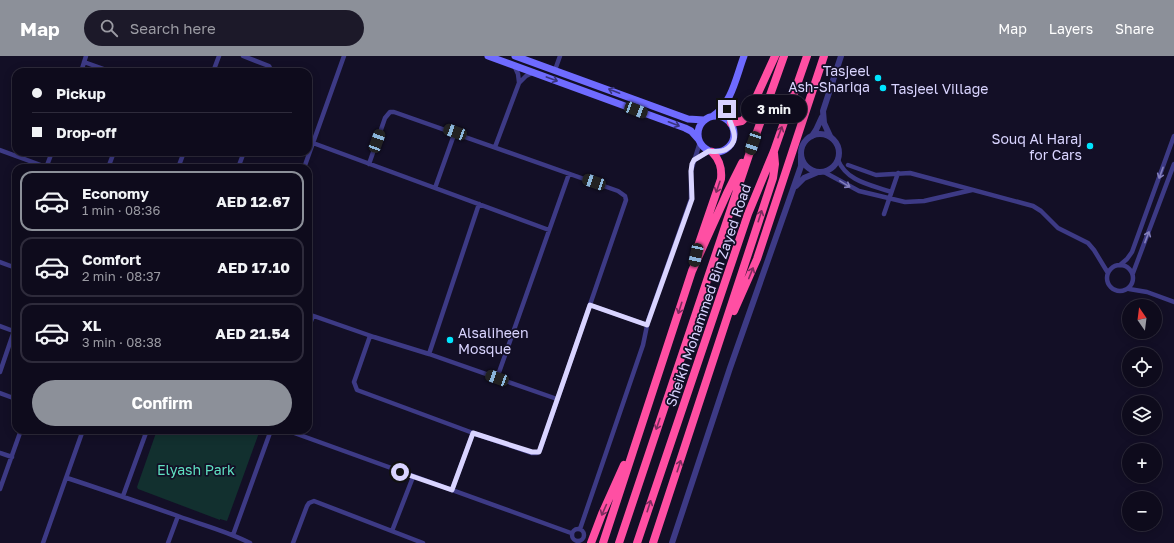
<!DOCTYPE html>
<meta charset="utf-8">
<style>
body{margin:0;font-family:"Golos Text",sans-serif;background:#1c1929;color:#f1f3f6;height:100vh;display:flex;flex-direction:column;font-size:15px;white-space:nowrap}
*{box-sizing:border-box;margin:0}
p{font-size:13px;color:#9b9ba3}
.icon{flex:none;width:22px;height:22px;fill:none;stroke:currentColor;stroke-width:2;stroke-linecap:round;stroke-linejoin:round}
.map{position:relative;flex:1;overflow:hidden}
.panel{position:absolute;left:12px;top:108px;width:300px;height:270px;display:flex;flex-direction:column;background:#0e0b1c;border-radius:12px;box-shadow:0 2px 10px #0003,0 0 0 1px #2e2b3b}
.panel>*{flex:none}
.guide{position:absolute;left:12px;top:12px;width:300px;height:88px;border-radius:12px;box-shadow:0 2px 10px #0003,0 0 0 1px #2e2b3b;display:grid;align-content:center;height:88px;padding:0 20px;background:#0e0b1c}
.needle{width:26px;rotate:346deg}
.fabs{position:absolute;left:1122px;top:243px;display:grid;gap:8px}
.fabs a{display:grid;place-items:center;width:40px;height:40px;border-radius:50%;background:#0e0b1c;box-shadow:0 2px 10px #0003,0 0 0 1px #2e2b3b;font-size:20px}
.end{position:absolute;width:18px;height:18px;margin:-9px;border:5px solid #d9d4ff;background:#111;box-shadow:0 0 0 2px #111}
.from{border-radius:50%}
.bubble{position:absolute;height:28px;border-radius:14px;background:#0e0b1c;box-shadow:0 2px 10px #0003,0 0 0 1px #2e2b3b;font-size:13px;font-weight:700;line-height:28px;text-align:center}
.car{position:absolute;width:12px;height:24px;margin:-12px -6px;border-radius:5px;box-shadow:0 0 3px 1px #0007;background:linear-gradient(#222 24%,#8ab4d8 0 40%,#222 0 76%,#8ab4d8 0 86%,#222 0)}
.guide b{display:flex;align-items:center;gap:14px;height:38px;font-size:15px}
.guide b+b{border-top:1px solid #2e2b3b}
.guide i{width:10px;height:10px;background:#f1f3f6}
ul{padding:7px 0 0;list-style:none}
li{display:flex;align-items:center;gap:12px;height:60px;margin:0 8px 6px;padding:0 12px;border:2px solid #2e2b3b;border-radius:12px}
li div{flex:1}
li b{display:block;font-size:15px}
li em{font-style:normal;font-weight:700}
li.active{border-color:#8c9099}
li>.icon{width:36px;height:36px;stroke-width:1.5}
.button{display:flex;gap:8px;margin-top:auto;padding:8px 20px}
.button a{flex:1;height:46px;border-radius:24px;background:#8c9099;color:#fff;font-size:16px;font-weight:700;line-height:46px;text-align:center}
header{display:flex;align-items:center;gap:24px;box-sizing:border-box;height:56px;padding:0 20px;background:#8c9099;color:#fff}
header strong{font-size:19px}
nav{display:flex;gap:22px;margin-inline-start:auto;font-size:14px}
.search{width:280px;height:36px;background:#1c1929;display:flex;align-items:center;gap:10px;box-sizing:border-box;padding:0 14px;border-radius:22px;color:#9b9ba3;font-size:15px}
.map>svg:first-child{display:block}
.green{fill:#12302f}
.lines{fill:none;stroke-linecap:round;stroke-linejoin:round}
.minor{stroke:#3d3a85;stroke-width:4.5}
.tertiary{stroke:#3d3a85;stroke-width:6}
.secondary{stroke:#6f6bff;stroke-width:7}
.motorway{stroke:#ff4fa3;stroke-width:8}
.oneway{stroke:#38347d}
.oneway2{stroke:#7d2c5e}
.oneway3{stroke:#837fbc}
.route{stroke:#d9d4ff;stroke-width:5}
.poi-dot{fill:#00e5ff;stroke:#130f26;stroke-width:1.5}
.labels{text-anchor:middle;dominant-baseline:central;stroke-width:3.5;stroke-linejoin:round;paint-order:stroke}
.poi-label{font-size:14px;fill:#d9d4ff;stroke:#130f26;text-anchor:end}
.street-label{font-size:14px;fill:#d9d4ff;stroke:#130f26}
.park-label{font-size:14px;fill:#5fe0c0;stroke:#130f26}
</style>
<header>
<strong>Map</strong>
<div class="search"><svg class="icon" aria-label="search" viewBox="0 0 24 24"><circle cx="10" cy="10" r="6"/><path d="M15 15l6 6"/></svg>Search here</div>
<nav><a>Map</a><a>Layers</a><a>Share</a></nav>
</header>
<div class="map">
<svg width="1174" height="487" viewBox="0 0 1174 487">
<rect width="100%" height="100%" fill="#130f26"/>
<!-- green -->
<path class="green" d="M157,374h103l-33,91 -7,-2v1l-82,-31 -1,-2z"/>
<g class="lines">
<!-- minor -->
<path class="minor" d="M243,0l26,10 3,6
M84,6l28,10
M514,9l4,9 1,8
M555,14l5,-14
M81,16l5,-16
M213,16l6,-16
M313,87l236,87
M495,91l24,-64 7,-7 8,-4
M0,94l46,17
M696,103l13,-8
M838,104c9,22 34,25 53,32
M369,108l16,-46 5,-6h4l224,79 7,5 1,4 -86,250 -3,3h-5l-59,-20 -116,-43 -3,-8 16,-46
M848,109l28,10 34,-2 123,33 8,5 17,17 30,15 6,7 14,23
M46,112l6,-16
M108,112l6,-16
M178,112l6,-16
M238,112l6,-16
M304,112l40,-112
M824,116l35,19 46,11 19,-1 48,-11
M435,132l20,-56
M884,158l14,-41
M0,206l16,6
M1107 222a13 13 0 1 1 26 0a13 13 0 1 1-26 0Z
M1120,209l7,-6 5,-7 42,-116
M1133,217l41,-109
M1129,233l18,3 27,10
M590,249l57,20
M308,258l66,23 55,17 128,45
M0,270l16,6
M308,273l5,-13
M429,298l50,-150
M0,316l14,-41
M497,322l72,-204
M0,337l16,6
M286,374l285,103
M0,397l12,4
M67,422c37,12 74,25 111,38 24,9 49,15 72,27
M0,433l21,-59
M452,434l21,-57
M123,440l24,-66
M572 479a6 6 0 1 1 12 0a6 6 0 1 1-12 0Z
M580,473l63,-184 5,-24 43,-122v-28l9,-29
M392,475l21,-54
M233,479l38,-105
M43,487l40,-113
M168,487l10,-27
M293,487l14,-37 2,-3 5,-2 109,42"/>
<!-- tertiary -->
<path class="tertiary" d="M801 97a19 19 0 1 1 38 0a19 19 0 1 1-38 0Z
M812,80l4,-6 6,-13
M830,80l-6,-13 -1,-12 18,-55
M796,130l8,-8 14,-6
M672,487l58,-175 63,-179 8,-23v-10"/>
<!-- secondary -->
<path class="secondary" d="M488,0l197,72 6,3 8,9
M515,0l173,63 16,1
M698 78a18 18 0 1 1 36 0a18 18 0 1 1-36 0Z
M713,60c19,-13 23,-39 31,-60"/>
<!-- motorway -->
<path class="motorway" d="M731,67l11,-2 6,-6 27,-59
M697,193l24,-70c1,-11 -1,-19 -9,-27
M734,255l23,-52 67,-203
M591,487l11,-29 22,-49
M603,487l89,-272 36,-80 14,-28
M619,487l134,-400 31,-87
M637,487l111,-329 26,-63 33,-95
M653,487l120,-365 2,-14 -1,-11"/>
</g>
<!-- one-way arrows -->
<defs><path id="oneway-shaft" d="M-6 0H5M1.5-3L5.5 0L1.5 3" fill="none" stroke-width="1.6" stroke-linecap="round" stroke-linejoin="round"/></defs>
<g class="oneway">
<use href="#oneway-shaft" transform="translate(552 23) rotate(20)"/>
<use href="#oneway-shaft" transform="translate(614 35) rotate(-159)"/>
<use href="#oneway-shaft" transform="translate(674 68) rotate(21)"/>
</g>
<g class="oneway2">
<use href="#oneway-shaft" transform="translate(780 76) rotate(-70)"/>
<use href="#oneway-shaft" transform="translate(718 131) rotate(109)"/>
<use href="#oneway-shaft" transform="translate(760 160) rotate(-72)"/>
<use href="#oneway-shaft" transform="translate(751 217) rotate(-68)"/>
<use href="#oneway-shaft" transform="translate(680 252) rotate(108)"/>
<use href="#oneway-shaft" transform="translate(658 368) rotate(109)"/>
<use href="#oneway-shaft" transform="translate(679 410) rotate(-72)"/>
<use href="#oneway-shaft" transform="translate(649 450) rotate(-72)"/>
<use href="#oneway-shaft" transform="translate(604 454) rotate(114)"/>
</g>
<g class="oneway3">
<use href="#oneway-shaft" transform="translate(1161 117) rotate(110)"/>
<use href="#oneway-shaft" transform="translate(845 128) rotate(31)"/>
<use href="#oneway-shaft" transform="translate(1147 181) rotate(-69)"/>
</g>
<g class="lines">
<!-- route -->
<path class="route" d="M400,416l52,18 21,-57 59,19h7l51,-147 57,20 45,-126 -1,-28 1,-7 2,-4 15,-9c6,1 11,1 16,-1 20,-11 2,-27 2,-41"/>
</g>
<!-- markers -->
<g class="poi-dot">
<circle cx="878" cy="22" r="4"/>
<circle cx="883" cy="32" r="4"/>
<circle cx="1090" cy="90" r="4"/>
<circle cx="450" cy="284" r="4"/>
</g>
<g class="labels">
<!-- poi labels -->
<g class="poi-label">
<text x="870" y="14">Tasjeel<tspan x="870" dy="16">Ash-Shariqa</tspan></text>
<text x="891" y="32" text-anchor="start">Tasjeel Village</text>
<text x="1082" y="82">Souq Al Haraj<tspan x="1082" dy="16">for Cars</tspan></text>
<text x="458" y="276" text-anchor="start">Alsaliheen<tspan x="458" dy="16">Mosque</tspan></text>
</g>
<!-- street labels -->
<g class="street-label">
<text transform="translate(708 239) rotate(-71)">Sheikh Mohammed Bin Zayed Road</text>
</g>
<!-- park labels -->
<g class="park-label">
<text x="196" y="413">Elyash Park</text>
</g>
</g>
</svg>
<div class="fabs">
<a><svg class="needle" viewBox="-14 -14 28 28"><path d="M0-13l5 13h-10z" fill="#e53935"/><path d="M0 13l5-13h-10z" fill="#9b9ba3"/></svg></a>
<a><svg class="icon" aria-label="locate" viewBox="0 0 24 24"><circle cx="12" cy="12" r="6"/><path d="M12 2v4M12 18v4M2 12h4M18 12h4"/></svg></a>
<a><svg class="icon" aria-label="layers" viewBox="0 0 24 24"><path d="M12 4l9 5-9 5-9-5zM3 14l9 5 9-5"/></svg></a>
<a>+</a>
<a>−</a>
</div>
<i class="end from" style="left:400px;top:416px"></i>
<i class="end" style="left:727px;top:53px"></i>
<div class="bubble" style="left:741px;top:39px;width:66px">3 min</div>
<i class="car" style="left:636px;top:54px;rotate:111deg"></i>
<i class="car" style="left:455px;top:76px;rotate:290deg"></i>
<i class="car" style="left:377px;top:85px;rotate:20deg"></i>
<i class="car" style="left:753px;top:87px;rotate:199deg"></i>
<i class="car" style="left:594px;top:126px;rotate:289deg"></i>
<i class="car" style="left:696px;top:199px;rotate:192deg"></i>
<i class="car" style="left:497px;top:322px;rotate:290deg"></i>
<div class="guide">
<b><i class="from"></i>Pickup</b>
<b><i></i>Drop-off</b>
</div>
<section class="panel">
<ul>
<li class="active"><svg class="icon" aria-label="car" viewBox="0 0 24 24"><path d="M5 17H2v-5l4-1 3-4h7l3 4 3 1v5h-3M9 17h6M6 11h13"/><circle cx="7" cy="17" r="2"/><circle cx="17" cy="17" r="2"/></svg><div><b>Economy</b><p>1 min · 08:36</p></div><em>AED 12.67</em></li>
<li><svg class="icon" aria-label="car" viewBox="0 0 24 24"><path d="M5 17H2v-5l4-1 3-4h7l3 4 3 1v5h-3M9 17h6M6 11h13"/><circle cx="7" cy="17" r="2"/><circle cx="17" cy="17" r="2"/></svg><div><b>Comfort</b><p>2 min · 08:37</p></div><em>AED 17.10</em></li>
<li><svg class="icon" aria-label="car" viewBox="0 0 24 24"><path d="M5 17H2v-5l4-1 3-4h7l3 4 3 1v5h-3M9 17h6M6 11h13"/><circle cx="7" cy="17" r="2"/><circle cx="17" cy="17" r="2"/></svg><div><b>XL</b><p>3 min · 08:38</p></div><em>AED 21.54</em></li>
</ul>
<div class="button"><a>Confirm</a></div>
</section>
</div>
